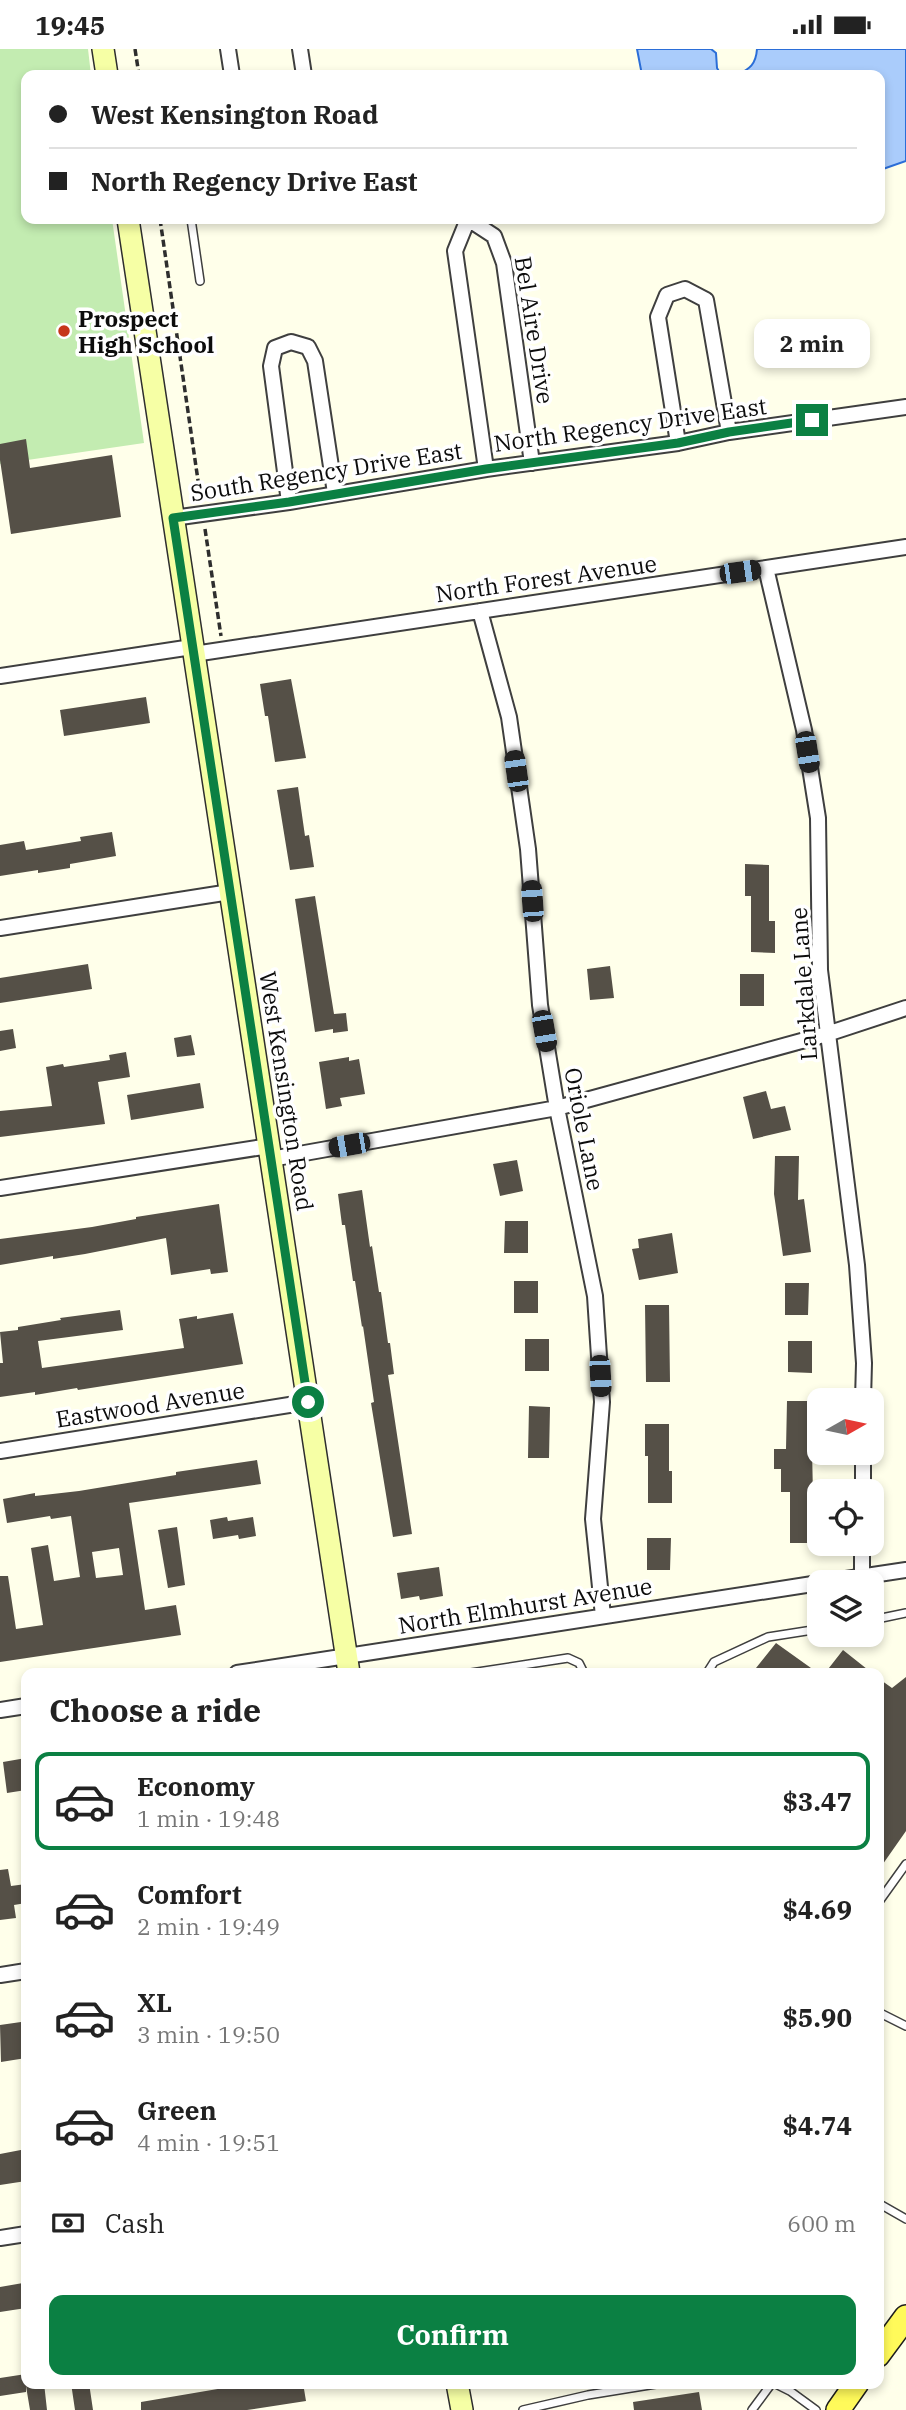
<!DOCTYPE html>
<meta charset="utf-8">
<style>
body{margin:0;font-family:"IBM Plex Serif",serif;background:#f2f2f2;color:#222;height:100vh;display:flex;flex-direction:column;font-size:26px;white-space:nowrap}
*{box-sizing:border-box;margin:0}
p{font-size:23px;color:#767676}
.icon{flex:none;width:38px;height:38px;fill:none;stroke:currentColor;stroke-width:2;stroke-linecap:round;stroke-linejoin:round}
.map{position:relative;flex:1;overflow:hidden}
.details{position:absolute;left:21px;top:1619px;width:863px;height:721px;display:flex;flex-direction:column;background:#fff;border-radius:14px;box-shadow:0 4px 10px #0003}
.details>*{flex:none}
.banner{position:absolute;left:21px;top:21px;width:864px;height:154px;border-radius:14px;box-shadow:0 4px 10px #0003;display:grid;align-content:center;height:154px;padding:0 28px;background:#fff}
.needle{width:46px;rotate:81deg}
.buttons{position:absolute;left:807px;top:1339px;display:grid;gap:14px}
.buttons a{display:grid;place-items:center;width:77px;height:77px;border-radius:14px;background:#fff;box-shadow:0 4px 10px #0003;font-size:35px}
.end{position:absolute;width:32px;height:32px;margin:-16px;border:9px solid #0b8043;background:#fff;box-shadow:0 0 0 4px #fff}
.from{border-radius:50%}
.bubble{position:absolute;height:49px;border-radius:14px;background:#fff;box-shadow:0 4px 10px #0003;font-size:23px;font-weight:700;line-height:49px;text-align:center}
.car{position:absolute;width:21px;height:42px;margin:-21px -10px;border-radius:9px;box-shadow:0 0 5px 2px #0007;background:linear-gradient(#222 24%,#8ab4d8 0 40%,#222 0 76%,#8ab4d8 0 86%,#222 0)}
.banner b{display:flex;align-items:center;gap:24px;height:66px;font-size:26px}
.banner b+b{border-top:2px solid #e0e0e0}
.banner i{width:18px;height:18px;background:#222}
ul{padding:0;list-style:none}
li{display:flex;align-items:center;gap:21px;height:98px;margin:0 14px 10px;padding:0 14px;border:4px solid transparent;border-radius:14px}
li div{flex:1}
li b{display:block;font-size:26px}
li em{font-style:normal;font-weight:700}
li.on{border-color:#0b8043}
li>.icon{width:63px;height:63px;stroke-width:1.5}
h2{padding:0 28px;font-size:32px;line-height:84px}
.pay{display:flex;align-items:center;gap:18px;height:77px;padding:0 28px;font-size:26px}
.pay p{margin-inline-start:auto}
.action{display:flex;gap:14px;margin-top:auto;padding:14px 28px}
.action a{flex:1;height:80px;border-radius:14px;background:#0b8043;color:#fff;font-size:28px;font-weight:700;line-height:80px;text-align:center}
.status{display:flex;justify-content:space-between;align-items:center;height:49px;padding:0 35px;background:#fff;direction:ltr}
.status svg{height:19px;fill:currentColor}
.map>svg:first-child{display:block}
.green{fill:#c3ecb1}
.water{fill:#aaccfb;stroke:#2b6ed8;stroke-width:2}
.building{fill:#555047;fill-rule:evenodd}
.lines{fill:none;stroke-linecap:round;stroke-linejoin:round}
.lane-casing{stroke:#3f3f3f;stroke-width:10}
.street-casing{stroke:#3f3f3f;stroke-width:18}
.secondary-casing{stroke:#2e2e2e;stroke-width:24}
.primary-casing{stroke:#1d1d1d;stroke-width:26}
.path{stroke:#2e2e2e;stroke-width:3.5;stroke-dasharray:7 3.5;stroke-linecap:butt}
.lane{stroke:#fff;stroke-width:7}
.street{stroke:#fff;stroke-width:14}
.secondary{stroke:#f6ffa5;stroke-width:21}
.primary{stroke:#fffa5a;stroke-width:23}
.route{stroke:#0b8043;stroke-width:9}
.poi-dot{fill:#c63619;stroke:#fff;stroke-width:2.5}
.labels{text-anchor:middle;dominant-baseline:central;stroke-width:7;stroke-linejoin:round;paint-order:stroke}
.poi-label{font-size:23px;font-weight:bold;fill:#0c0c0c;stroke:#fff;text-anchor:start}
.street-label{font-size:23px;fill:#0c0c0c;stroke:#fff}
</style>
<div class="status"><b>19:45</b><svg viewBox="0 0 49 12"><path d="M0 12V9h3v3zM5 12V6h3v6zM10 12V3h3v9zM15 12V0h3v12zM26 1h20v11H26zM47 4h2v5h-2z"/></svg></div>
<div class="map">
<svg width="906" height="2361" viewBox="0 0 906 2361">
<rect width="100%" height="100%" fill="#ffffea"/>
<!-- green -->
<path class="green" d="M0,0h88l3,26h-65v144h86l32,224 -144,21z"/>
<!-- water -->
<path class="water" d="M637,0h74l5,4 1,15 4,7h-79z
M757,0h149v112l-26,9v-95h-143c13,-6 19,-11 20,-26z"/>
<!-- building -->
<path class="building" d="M26,390l4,29 82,-13 9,62 -110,17 -11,-74v-16z
M291,630l15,79 -31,4 -7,-46h-3l-5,-32z
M146,648l4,26 -86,13 -4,-26z
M298,738l7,49 4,-1 5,32 -24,3 -13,-80z
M112,783l4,24 -46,8v4l-32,5v-3l-38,6v-31l24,-4 2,9 55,-9 -1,-4z
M745,815l24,1v56h6v32l-24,-1v-56h-6z
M315,847l19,118 12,-1 2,18 -15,2v-4l-18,3 -20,-133z
M88,915l4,25 -92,14v-25z
M610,917l4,32 -24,2 -3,-31z
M740,925h24v32h-24z
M13,980l3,19 -16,3v-20z
M191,986l4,20 -18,2 -3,-19z
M126,1003l4,25 -32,5 7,42 -105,13v-26l52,-5 -6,-39 17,-3 1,3 46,-7 -1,-5z
M349,1008v4l10,-2 6,35 -25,4 2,8 -16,3 -7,-47z
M200,1034l4,25 -73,12 -4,-25z
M766,1042l5,18 14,-3 6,24 -38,9 -10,-42z
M775,1107h24l-1,44 6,-1 7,53 -28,4 -9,-62z
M517,1111l6,31 -23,5 -7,-32z
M362,1141l8,57 2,-1 7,46h2l7,51h2l4,31 -6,1 24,159 -19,3 -22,-134 3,-1 -11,-76 -1,1 -7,-46h-2l-8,-56h-3l-4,-31z
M219,1155l9,68 -17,2 -1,-5 -39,6 -5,-37 -81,16 -32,5v-3l-53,9v-26l92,-12 44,-8v-2z
M505,1172h23v32h-24z
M672,1184l6,40 -39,7 -7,-31 7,-1 -1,-9z
M514,1232h24v32h-24z
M785,1234h24l-1,32h-23z
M645,1256h24l1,77h-24z
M120,1261l3,20 -85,11 4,27 142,-20 -5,-29 18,-3v3l36,-6 10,51 -165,26 -1,-2 -42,7v-3l-35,5v-34h3l-3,-31 18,-2v-3l43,-7 -1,-2z
M525,1290h24v32h-24z
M788,1292h24v32l-24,-1z
M787,1352h24l3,142h-24v-51h-9v-23h-7v-20h12z
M529,1357l21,1 -1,51h-21z
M645,1375h24v47h3v32h-24v-47h-3z
M257,1411l4,24 -132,19 16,107 31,-5 5,30 -181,27v-86h8l8,53 27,-4 -12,-77 17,-3 6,36 26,-4 -9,-61 -20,3 -1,-3 -43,7 -4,-24 32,-6v3l44,-5 97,-16v-3zM119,1499l4,27 -27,3 -4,-26z
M227,1468l1,4 25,-4 3,19 -17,3 -1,-4 -25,4 -3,-19z
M177,1478l8,58 -17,3 -10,-58z
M647,1489h24l-1,32h-23z
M439,1518l4,29 -23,4 -1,-4 -18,3 -4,-26z
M776,1594l42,30h-66z
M843,1601l29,23h-47z
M906,1628v154l-28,40v-193l14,10z
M26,1709v32l-19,3 -4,-31z
M8,1820l3,17 15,-2v19l-12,2 2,13 -16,2v-50z
M21,1973l5,36 -25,4 -1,-37z
M26,2100v32l-26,4v-31z
M23,2234l3,25 -26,4v-25z
M26,2325v9h18l3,27h-17l-4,-24v6l-26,4v-18z
M71,2334h18l4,27h-18z
M253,2334h50l3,18 -59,9h-106v-8z
M699,2343l3,18h-68l-1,-8z"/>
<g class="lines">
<defs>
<path id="lane" d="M191,170l9,62
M872,1571l34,-7
M471,1624l97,-15 11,5 5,10
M707,1624l7,-11 54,-25 51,-8
M878,1854l28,-39
M878,1963l28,14
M878,2154l28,16
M774,2334l16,8 26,19
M523,2361l65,-15 74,-12
M752,2361l20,-27"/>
<path id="street" d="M228,0l4,26
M300,0l4,26
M678,394l-20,-126 9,-22 18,-6 21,11 23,132
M486,420l-31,-218 13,-32 26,17 10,27 28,200
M289,453l-18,-136 4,-18 16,-6 17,5 7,14 20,132
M173,469l116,-16 197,-33 192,-26 51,-11 177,-25
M766,519l38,162 14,88 2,152 37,295 7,98 -1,37
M480,562l29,106 19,132 12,156 17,103 38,188 7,106 -9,117 10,97
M194,605l712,-107
M0,627l192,-29
M0,879l230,-36
M271,1110l286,-51 270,-74 79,-26
M0,1139l269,-42
M0,1402l308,-49
M863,1442v-38
M862,1527v-33
M826,1533l80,-12
M237,1624l582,-90
M0,1661l26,-4
M0,1926l26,-4
M0,2189l26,-4"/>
<path id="secondary" d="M103,0l4,26
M128,170l221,1454
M457,2334l5,27"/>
<path id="primary" d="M878,2306l28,-38
M838,2361l19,-27"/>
</defs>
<!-- lane casing -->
<use href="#lane" class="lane-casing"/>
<!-- street casing -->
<use href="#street" class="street-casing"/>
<!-- secondary casing -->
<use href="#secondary" class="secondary-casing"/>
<!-- primary casing -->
<use href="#primary" class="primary-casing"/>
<!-- path -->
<path class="path" d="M135,0l4,26
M160,170l41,282
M205,480l16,107"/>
<!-- lane -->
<use href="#lane" class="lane"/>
<!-- street -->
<use href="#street" class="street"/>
<!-- secondary -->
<use href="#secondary" class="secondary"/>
<!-- primary -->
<use href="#primary" class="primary"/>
</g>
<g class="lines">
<!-- route -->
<path class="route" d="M308,1353l-135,-884 116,-16 197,-33 192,-26 51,-11 83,-12"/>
</g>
<!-- markers -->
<circle class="poi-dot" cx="64" cy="282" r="7"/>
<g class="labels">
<!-- poi labels -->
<g class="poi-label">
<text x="78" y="269">Prospect<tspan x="78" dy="26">High School</tspan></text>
</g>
<!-- street labels -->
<g class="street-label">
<text transform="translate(535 281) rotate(81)">Bel Aire Drive</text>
<text transform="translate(630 375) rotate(-8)">North Regency Drive East</text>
<text transform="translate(326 422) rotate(-9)">South Regency Drive East</text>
<text transform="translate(546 529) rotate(-8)">North Forest Avenue</text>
<text transform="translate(803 935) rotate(-94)">Larkdale Lane</text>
<text transform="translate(287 1042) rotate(81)">West Kensington Road</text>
<text transform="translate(585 1080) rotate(79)">Oriole Lane</text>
<text transform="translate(150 1355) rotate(-9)">Eastwood Avenue</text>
<text transform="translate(525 1556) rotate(-9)">North Elmhurst Avenue</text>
</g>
</g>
</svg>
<div class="buttons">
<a><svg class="needle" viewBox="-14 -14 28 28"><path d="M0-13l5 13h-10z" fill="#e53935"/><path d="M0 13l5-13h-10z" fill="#767676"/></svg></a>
<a><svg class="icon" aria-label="locate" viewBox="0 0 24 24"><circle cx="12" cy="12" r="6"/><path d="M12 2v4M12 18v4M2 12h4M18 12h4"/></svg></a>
<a><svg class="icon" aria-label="layers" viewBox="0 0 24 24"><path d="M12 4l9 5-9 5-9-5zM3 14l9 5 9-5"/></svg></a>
</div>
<i class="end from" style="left:308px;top:1353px"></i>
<i class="end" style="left:812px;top:371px"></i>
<div class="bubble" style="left:754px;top:270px;width:116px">2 min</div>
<i class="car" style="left:740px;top:523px;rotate:82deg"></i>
<i class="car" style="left:807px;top:703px;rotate:171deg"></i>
<i class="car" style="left:516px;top:722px;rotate:352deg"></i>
<i class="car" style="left:532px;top:852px;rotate:356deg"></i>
<i class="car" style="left:544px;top:982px;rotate:170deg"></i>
<i class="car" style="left:349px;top:1096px;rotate:260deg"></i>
<i class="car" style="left:600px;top:1327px;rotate:177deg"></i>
<div class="banner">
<b><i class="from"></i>West Kensington Road</b>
<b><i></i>North Regency Drive East</b>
</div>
<section class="details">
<h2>Choose a ride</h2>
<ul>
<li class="on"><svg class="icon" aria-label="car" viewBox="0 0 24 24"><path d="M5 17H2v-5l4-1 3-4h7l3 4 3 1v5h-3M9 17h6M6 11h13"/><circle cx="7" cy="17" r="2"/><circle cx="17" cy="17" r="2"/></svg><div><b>Economy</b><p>1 min · 19:48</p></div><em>$3.47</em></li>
<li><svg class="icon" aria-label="car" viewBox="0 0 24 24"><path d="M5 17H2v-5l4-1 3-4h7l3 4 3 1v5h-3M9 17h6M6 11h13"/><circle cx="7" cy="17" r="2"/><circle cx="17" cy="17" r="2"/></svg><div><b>Comfort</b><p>2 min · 19:49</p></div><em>$4.69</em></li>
<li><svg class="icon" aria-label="car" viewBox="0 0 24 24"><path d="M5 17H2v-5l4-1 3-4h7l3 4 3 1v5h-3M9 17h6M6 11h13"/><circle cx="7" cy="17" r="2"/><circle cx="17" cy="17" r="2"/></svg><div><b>XL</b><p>3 min · 19:50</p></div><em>$5.90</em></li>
<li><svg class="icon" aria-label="car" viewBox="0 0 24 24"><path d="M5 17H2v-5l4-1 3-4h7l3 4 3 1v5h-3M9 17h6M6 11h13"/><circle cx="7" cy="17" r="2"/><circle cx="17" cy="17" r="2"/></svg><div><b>Green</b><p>4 min · 19:51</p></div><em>$4.74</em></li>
</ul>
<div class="pay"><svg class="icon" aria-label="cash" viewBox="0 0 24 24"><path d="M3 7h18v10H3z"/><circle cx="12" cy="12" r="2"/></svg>Cash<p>600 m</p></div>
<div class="action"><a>Confirm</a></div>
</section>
</div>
